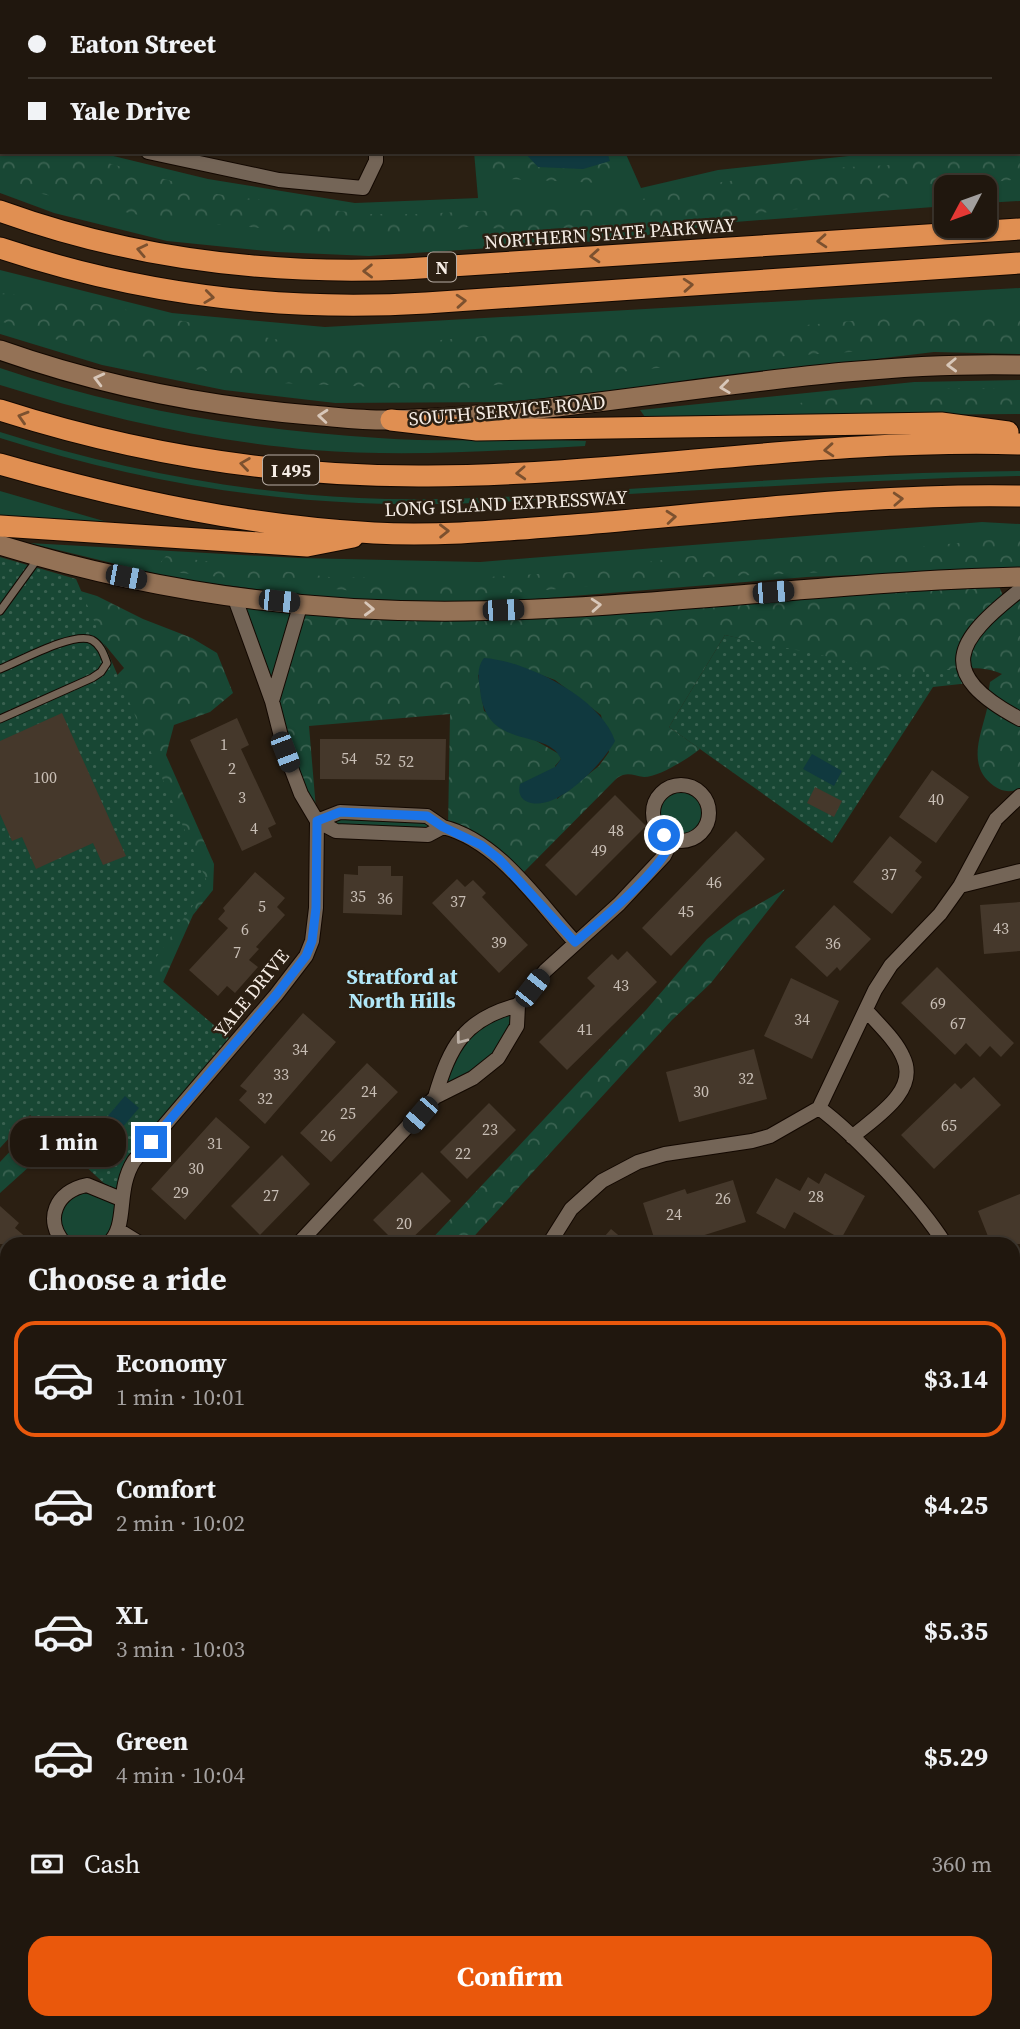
<!DOCTYPE html>
<meta charset="utf-8">
<style>
body{margin:0;font-family:"Source Serif 4",serif;background:#2d241c;color:#f1f3f6;height:100vh;display:flex;flex-direction:column;font-size:26px;white-space:nowrap}
*{box-sizing:border-box;margin:0}
p{font-size:23px;color:#a29f9e}
.icon{flex:none;width:38px;height:38px;fill:none;stroke:currentColor;stroke-width:2;stroke-linecap:round;stroke-linejoin:round}
.map{position:relative;flex:1;overflow:hidden}
.sheet{position:absolute;left:0px;top:1237px;width:1020px;height:793px;display:flex;flex-direction:column;background:#20170e;border-radius:21px 21px 0 0;box-shadow:0 2px 5px #0004,0 0 0 2px #3d362e}
.sheet>*{flex:none}
.top-card{position:absolute;left:0px;top:0px;width:1020px;height:154px;box-shadow:0 2px 5px #0004,0 0 0 2px #3d362e;display:grid;align-content:center;height:154px;padding:0 28px;background:#20170e}
.needle{width:46px;rotate:229deg}
.buttons{position:absolute;left:934px;top:175px;display:grid;gap:14px}
.buttons a{display:grid;place-items:center;width:63px;height:63px;border-radius:14px;background:#20170e;box-shadow:0 2px 5px #0004,0 0 0 2px #3d362e;font-size:35px}
.end{position:absolute;width:32px;height:32px;margin:-16px;border:9px solid #1a73e8;background:#fff;box-shadow:0 0 0 4px #fff}
.from{border-radius:50%}
.bubble{position:absolute;height:49px;border-radius:21px;background:#20170e;box-shadow:0 2px 5px #0004,0 0 0 2px #3d362e;font-size:23px;font-weight:700;line-height:49px;text-align:center}
.car{position:absolute;width:21px;height:42px;margin:-21px -10px;border-radius:9px;box-shadow:0 0 5px 2px #0007;background:linear-gradient(#222 24%,#8ab4d8 0 40%,#222 0 76%,#8ab4d8 0 86%,#222 0)}
.top-card b{display:flex;align-items:center;gap:24px;height:66px;font-size:26px}
.top-card b+b{border-top:2px solid #3d362e}
.top-card i{width:18px;height:18px;background:#f1f3f6}
ul{padding:0;list-style:none}
li{display:flex;align-items:center;gap:21px;height:116px;margin:0 14px 10px;padding:0 14px;border:4px solid transparent;border-radius:21px}
li div{flex:1}
li b{display:block;font-size:26px}
li em{font-style:normal;font-weight:700}
li.current{border-color:#ea580c}
li>.icon{width:63px;height:63px;stroke-width:1.5}
h2{padding:0 28px;font-size:32px;line-height:84px}
.pay{display:flex;align-items:center;gap:18px;height:77px;padding:0 28px;font-size:26px}
.pay p{margin-inline-start:auto}
.cta{display:flex;gap:14px;margin-top:auto;padding:14px 28px}
.cta a{flex:1;height:80px;border-radius:21px;background:#ea580c;color:#fff;font-size:28px;font-weight:700;line-height:80px;text-align:center}
.map>svg:first-child{display:block}
.grass{fill:#184734}
.forest{fill:url(#forest-crowns);fill-rule:evenodd}
.park{fill:url(#park-dots)}
.water{fill:#10393f}
.building{fill:#45382b}
.lines{fill:none;stroke-linecap:round;stroke-linejoin:round}
.service-casing{stroke:#130801;stroke-width:9}
.minor-casing{stroke:#130801;stroke-width:16}
.secondary-casing{stroke:#130801;stroke-width:21}
.motorway-casing{stroke:#130801;stroke-width:23}
.service{stroke:#746557;stroke-width:7}
.minor{stroke:#746557;stroke-width:14}
.secondary{stroke:#947256;stroke-width:19}
.motorway{stroke:#e08f52;stroke-width:21}
.oneway{stroke:#7c512f}
.oneway2{stroke:#d8c7b9}
.oneway3{stroke:#bbafa5}
.route{stroke:#1a73e8;stroke-width:9}
.labels{text-anchor:middle;dominant-baseline:central;stroke-width:5;stroke-linejoin:round;paint-order:stroke}
.number-label{font-size:16px;fill:#c9bfb6}
.shield{fill:#2b1f12;stroke:#b8aea5;stroke-width:2}
.shield-label{font-size:18px;font-weight:bold;fill:#f5ece4}
.street-label{font-size:19px;fill:#f5ece4;stroke:#2b1f12}
.neighbourhood-label{font-size:21px;font-weight:bold;fill:#b1e7f8;stroke:#2b1f12}
</style>
<div class="map">
<svg width="1020" height="2029" viewBox="0 0 1020 2029">
<defs>
<pattern id="forest-crowns" width="20" height="18" patternUnits="userSpaceOnUse" patternTransform="scale(1.75)"><rect width="20" height="18" fill="#184734"/><path d="M2 6a3 3 0 1 1 6 0M12 15a3 3 0 1 1 6 0" fill="none" stroke="#3a6251"/></pattern>
<pattern id="park-dots" width="8" height="8" patternUnits="userSpaceOnUse" patternTransform="scale(1.75)"><rect width="8" height="8" fill="#184734"/><path d="M2 2h.1M6 6h.1" fill="none" stroke="#3a6251" stroke-width="1.8" stroke-linecap="round"/></pattern>
</defs>
<rect width="100%" height="100%" fill="#2b1f12"/>
<!-- grass -->
<path class="grass" d="M1020,0v201l-35,2v-16h-38v19l-212,16 -120,18 -246,16 -92,-4 -110,-11 -113,-28 -54,-20v-75l2,34h95l111,27 147,24 123,-5 -4,-46h151l16,36 77,-18 168,-18h132v-150h-3z
M0,270l172,43 153,14 695,-39v66l-86,-2 -412,50 -187,1 -111,-13 -122,-25 -102,-31z
M0,368c123,42 250,62 379,70 69,5 138,0 207,3l-1,5c-91,5 -182,11 -272,4 -107,-9 -211,-33 -313,-65z
M1020,380v34l-375,3 -5,-7 274,-28z
M0,432c116,37 237,60 359,66 90,4 180,-3 269,-9 131,-8 261,-17 392,-18v5c-131,3 -261,11 -391,18 -90,6 -180,13 -270,9 -122,-5 -243,-28 -359,-65z
M0,491l121,35 -121,-5z
M982,522l38,2v44l-213,9 -319,26 -160,-5 -150,-19 -149,-36 269,15 182,4z
M244,606l48,8 -19,73z
M653 813a28 28 0 1 1 56 0a28 28 0 1 1-56 0Z
M340,812l87,4 16,11 -15,8 -92,-4 -19,-10z
M518,1005l-20,53 -63,39 33,-68z
M76,1187l44,12 -12,45h-43l-10,-35z"/>
<!-- forest -->
<path class="forest" d="M1019,97l1,82 -73,8 -89,16 -289,29 -102,-5 -56,12 -245,-18 -151,-33 -15,-7v-53l2,24h67l148,42 145,20h57l101,-5 71,1 131,-28 105,-14 64,-3 48,-13h79z
M483,152h41l14,15 45,2 26,-8 -2,-9h13l7,15 -13,12 -12,4 -95,-4 -22,-12z
M0,293l81,8 249,49 253,-23 189,1 114,-10 134,-5v36l-105,-1 -163,10 -304,32 -167,-7 -112,-18 -55,-18 -61,-8 -53,-18z
M978,388l42,2v19h-217l-3,-6 82,-13z
M1020,537v27l-338,14 -170,15 -120,2 -220,-23 -12,-9 6,-7 163,21 122,2 123,-7 133,-18 116,2z
M54,583l43,13 46,23 49,19 25,15 16,40 -23,19 -36,13 -8,30 48,109 -1,26 -20,25 -41,92 -121,158 -31,28v-31l65,-69 31,-396 28,-29z
M999,586l6,15 15,-11v198c-9,5 -17,4 -26,-2 -28,-20 -13,-51 -7,-77 2,-9 1,-18 3,-27l12,-8c-33,-15 -63,4 -96,0 -61,-8 -122,-26 -181,-39l-56,92 31,22c-11,9 -41,28 -56,28 -11,-1 -16,-6 -27,1l-100,101 -69,-50 2,-115 -141,12 8,95 -45,-120 29,-98 50,5zM511,664l44,16 46,35 8,37 -10,14 -42,33 -2,-33 6,-7 -2,-5 -75,-43 -6,-36z
M785,889l-74,94 -39,37 -205,224h-40l219,-234 61,-71 31,-23z
M0,1318l7,2v84l-7,-3z
M0,1560l7,1v136l-7,8z
M298,2023h109v6h-118z"/>
<!-- park -->
<path class="park" d="M0,557l76,22 132,305 -60,85 87,74 -101,118 -13,38 -91,-84 -30,33z
M725,635l184,39 55,-7 6,16 -37,4 -101,156 -163,-116z
M37,2023h261l-9,6h-250z
M407,2023h175l6,6h-181z"/>
<!-- water -->
<path class="water" d="M524,152h83l3,9 -27,8 -45,-2z
M484,658c43,3 117,40 131,83 -12,22 -58,72 -87,61 -8,-3 -10,-10 -8,-18l35,-17 6,-8c-14,-32 -76,-7 -81,-70 -2,-11 -3,-22 4,-31z
M812,754l30,17 -8,15 -31,-17z
M125,1096l14,12 -24,28 -14,-12z"/>
<!-- building -->
<path class="building" d="M62,713l64,143 -23,9 -10,-22 -57,26 -14,-32 -10,4 -12,-27v-73z
M237,718l12,27 -8,4 35,75 -8,4 4,9 -30,14 -52,-111z
M320,739h126l-1,41 -125,-1z
M932,770l37,27 -33,46 -37,-26z
M815,787l27,14 -8,16 -27,-14z
M615,795l31,31 -70,70 -31,-31z
M736,831l29,28 -94,97 -29,-28z
M890,836l32,26 -7,9 7,6 -30,37 -39,-32z
M358,866h33v10h12l-1,39 -59,-2 1,-39 14,1z
M255,872l30,26 -8,9 8,8 -29,32 3,2 -10,11 9,7 -23,26 -8,-7 -9,10 -29,-26 39,-42 -10,-9 7,-8 -2,-3z
M457,879l8,8 8,-7 13,13 -4,4 46,48 -29,28 -67,-70z
M1020,902v49l-36,3 -4,-49z
M834,905l37,34 -31,32 -3,-4 -10,10 -32,-30z
M627,951l30,31 -90,88 -28,-28 56,-56 -8,-8 25,-24 6,6z
M937,967l77,76 -13,14 -11,-11 -10,11 -14,-14 -11,12 -54,-52z
M791,978l48,23 -27,58 -48,-23z
M303,1013l33,29 -71,82 -26,-24 8,-9 -7,-5z
M754,1049l13,50 -88,23 -13,-50z
M367,1063l31,29 -67,70 -31,-29z
M974,1077l27,28 -67,64 -33,-34 54,-52 6,6z
M489,1103l27,27 -49,49 -27,-27z
M216,1117l34,30 -65,73 -34,-31z
M85,1125l14,13 -10,11 -14,-13z
M282,1155l28,29 -50,51 -29,-29z
M422,1172l29,29 -45,43h-9l-24,-24z
M825,1173l40,23 -24,43 -47,-27 -9,17 -29,-16 20,-35 24,13 8,-14 11,7z
M733,1180l13,42 -70,22h-20l-13,-41 42,-14 2,5z
M1020,1194v50h-29l-13,-33z
M0,1206l19,17 -4,5 19,16h-34z
M611,1229l18,15h-31z"/>
<g class="lines">
<defs>
<path id="service" d="M0,611l39,-54
M0,669c20,-8 74,-38 92,-29 9,5 12,15 15,23l-6,9 -9,6 -92,41
M0,1560l7,1
M115,2029l1,-6"/>
<path id="minor" d="M217,0l3,2
M689,0l1,2
M881,2l1,-2
M0,104l2,1
M148,152l131,28 84,8 13,-27v-9
M1020,590c-65,51 -86,83 0,129
M272,701l29,-98
M653 813a28 28 0 1 1 56 0a28 28 0 1 1-56 0Z
M340,812l87,4 16,11 -15,8 -92,-4 -19,-10z
M443,827c56,14 95,75 132,115
M960,886l60,-15
M518,1005c-54,14 -68,41 -83,92l38,-19 25,-20 19,-32 1,-21 27,-34 74,-67 45,-48 8,-16
M819,1108c38,28 101,96 126,136
M852,1137c22,-19 68,-46 51,-80 -7,-17 -25,-33 -37,-47
M120,1231l21,13
M65,1244c-22,-24 -9,-53 22,-59l34,14
M108,1244c21,-18 7,-53 26,-83l142,-166 30,-39 6,-15 4,-33 1,-87 -16,-27 -16,-42 -13,-51 -38,-105
M298,1244l137,-147
M549,1244l22,-35 31,-28 36,-19 27,-8 87,-13 18,-5 49,-28 56,-118 16,-25 49,-51 20,-28 36,-67 24,-23
M1013,1284l7,-2
M1013,1352l7,-1
M0,2018h7
M37,2023l2,6
M794,2029l1,-6"/>
<path id="secondary" d="M0,350c99,35 205,56 310,65 27,2 56,6 84,5 210,-7 416,-60 626,-55
M0,545c150,46 309,68 465,66 185,-2 370,-30 555,-34"/>
<path id="motorway" d="M0,211c130,47 267,64 405,58l615,-40
M0,248c138,46 281,64 426,55l594,-40
M0,410c137,44 283,67 428,66 197,-1 394,-38 592,-32
M391,420l86,10 464,-7 67,9
M0,464c123,35 247,62 374,69 70,4 143,-4 212,-9 144,-12 290,-31 434,-28
M0,526l307,20 46,-9"/>
</defs>
<!-- service casing -->
<use href="#service" class="service-casing"/>
<!-- minor casing -->
<use href="#minor" class="minor-casing"/>
<!-- secondary casing -->
<use href="#secondary" class="secondary-casing"/>
<!-- motorway casing -->
<use href="#motorway" class="motorway-casing"/>
<!-- service -->
<use href="#service" class="service"/>
<!-- minor -->
<use href="#minor" class="minor"/>
<!-- secondary -->
<use href="#secondary" class="secondary"/>
<!-- motorway -->
<use href="#motorway" class="motorway"/>
</g>
<!-- one-way arrows -->
<defs><path id="oneway-chevron" d="M-2-3.5L2.5 0L-2 3.5" fill="none" stroke-width="1.6" stroke-linecap="round" stroke-linejoin="round" transform="scale(1.75)"/></defs>
<g class="oneway">
<use href="#oneway-chevron" transform="translate(822 241) rotate(176)"/>
<use href="#oneway-chevron" transform="translate(142 250) rotate(-168)"/>
<use href="#oneway-chevron" transform="translate(595 256) rotate(176)"/>
<use href="#oneway-chevron" transform="translate(368 271) rotate(179)"/>
<use href="#oneway-chevron" transform="translate(688 285) rotate(-4)"/>
<use href="#oneway-chevron" transform="translate(209 297) rotate(7)"/>
<use href="#oneway-chevron" transform="translate(461 301) rotate(-4)"/>
<use href="#oneway-chevron" transform="translate(23 417) rotate(-163)"/>
<use href="#oneway-chevron" transform="translate(829 450) rotate(176)"/>
<use href="#oneway-chevron" transform="translate(245 464) rotate(-172)"/>
<use href="#oneway-chevron" transform="translate(521 473) rotate(177)"/>
<use href="#oneway-chevron" transform="translate(898 499) rotate(-3)"/>
<use href="#oneway-chevron" transform="translate(671 517) rotate(-5)"/>
<use href="#oneway-chevron" transform="translate(444 531) rotate(-1)"/>
</g>
<g class="oneway2">
<use href="#oneway-chevron" transform="translate(952 365) rotate(178)"/>
<use href="#oneway-chevron" transform="translate(99 379) rotate(-166)"/>
<use href="#oneway-chevron" transform="translate(725 387) rotate(173)"/>
<use href="#oneway-chevron" transform="translate(323 416) rotate(-175)"/>
<use href="#oneway-chevron" transform="translate(596 605) rotate(-4)"/>
<use href="#oneway-chevron" transform="translate(369 609) rotate(2)"/>
</g>
<use class="oneway3" href="#oneway-chevron" transform="translate(461 1039) rotate(127)"/>
<g class="lines">
<!-- route -->
<path class="route" d="M151,1142l125,-147 30,-39 6,-15 4,-33 1,-87 23,-9 87,4 16,11 38,18 18,14 76,83c27,-22 86,-71 97,-102l-8,-5"/>
</g>
<g class="labels">
<!-- number labels -->
<g class="number-label">
<text x="224" y="744">1</text>
<text x="349" y="758">54</text>
<text x="383" y="759">52</text>
<text x="406" y="761">52</text>
<text x="232" y="768">2</text>
<text x="45" y="777">100</text>
<text x="242" y="797">3</text>
<text x="936" y="799">40</text>
<text x="254" y="828">4</text>
<text x="616" y="830">48</text>
<text x="599" y="850">49</text>
<text x="889" y="874">37</text>
<text x="714" y="882">46</text>
<text x="358" y="896">35</text>
<text x="385" y="898">36</text>
<text x="458" y="901">37</text>
<text x="262" y="906">5</text>
<text x="686" y="911">45</text>
<text x="1001" y="928">43</text>
<text x="245" y="929">6</text>
<text x="499" y="942">39</text>
<text x="833" y="943">36</text>
<text x="237" y="952">7</text>
<text x="621" y="985">43</text>
<text x="938" y="1003">69</text>
<text x="802" y="1019">34</text>
<text x="958" y="1023">67</text>
<text x="585" y="1029">41</text>
<text x="300" y="1049">34</text>
<text x="281" y="1074">33</text>
<text x="746" y="1078">32</text>
<text x="369" y="1091">24</text>
<text x="701" y="1091">30</text>
<text x="265" y="1098">32</text>
<text x="348" y="1113">25</text>
<text x="949" y="1125">65</text>
<text x="490" y="1129">23</text>
<text x="328" y="1135">26</text>
<text x="215" y="1143">31</text>
<text x="463" y="1153">22</text>
<text x="196" y="1168">30</text>
<text x="181" y="1192">29</text>
<text x="271" y="1195">27</text>
<text x="816" y="1196">28</text>
<text x="723" y="1198">26</text>
<text x="674" y="1214">24</text>
<text x="404" y="1223">20</text>
</g>
<!-- shield labels -->
<g class="shield">
<rect x="428" y="252.5" width="28" height="29" rx="5"/>
<rect x="263" y="455.5" width="56" height="29" rx="5"/>
</g>
<g class="shield-label">
<text x="442" y="267">N</text>
<text x="291" y="470">I 495</text>
</g>
<!-- street labels -->
<g class="street-label">
<text transform="translate(610 233) rotate(-4)">NORTHERN STATE PARKWAY</text>
<text transform="translate(507 410) rotate(-5)">SOUTH SERVICE ROAD</text>
<text transform="translate(506 503) rotate(-3)">LONG ISLAND EXPRESSWAY</text>
<text transform="translate(251 993) rotate(-51)">YALE DRIVE</text>
</g>
<!-- neighbourhood labels -->
<g class="neighbourhood-label">
<text x="402" y="976">Stratford at<tspan x="402" dy="24">North Hills</tspan></text>
</g>
</g>
</svg>
<div class="buttons">
<a><svg class="needle" viewBox="-14 -14 28 28"><path d="M0-13l5 13h-10z" fill="#e53935"/><path d="M0 13l5-13h-10z" fill="#a29f9e"/></svg></a>
</div>
<i class="end from" style="left:664px;top:835px"></i>
<i class="end" style="left:151px;top:1142px"></i>
<div class="bubble" style="left:10px;top:1118px;width:116px">1 min</div>
<i class="car" style="left:126px;top:577px;rotate:101deg"></i>
<i class="car" style="left:773px;top:592px;rotate:85deg"></i>
<i class="car" style="left:279px;top:601px;rotate:96deg"></i>
<i class="car" style="left:503px;top:610px;rotate:88deg"></i>
<i class="car" style="left:285px;top:752px;rotate:159deg"></i>
<i class="car" style="left:532px;top:988px;rotate:38deg"></i>
<i class="car" style="left:420px;top:1115px;rotate:221deg"></i>
<div class="top-card">
<b><i class="from"></i>Eaton Street</b>
<b><i></i>Yale Drive</b>
</div>
<section class="sheet">
<h2>Choose a ride</h2>
<ul>
<li class="current"><svg class="icon" aria-label="car" viewBox="0 0 24 24"><path d="M5 17H2v-5l4-1 3-4h7l3 4 3 1v5h-3M9 17h6M6 11h13"/><circle cx="7" cy="17" r="2"/><circle cx="17" cy="17" r="2"/></svg><div><b>Economy</b><p>1 min · 10:01</p></div><em>$3.14</em></li>
<li><svg class="icon" aria-label="car" viewBox="0 0 24 24"><path d="M5 17H2v-5l4-1 3-4h7l3 4 3 1v5h-3M9 17h6M6 11h13"/><circle cx="7" cy="17" r="2"/><circle cx="17" cy="17" r="2"/></svg><div><b>Comfort</b><p>2 min · 10:02</p></div><em>$4.25</em></li>
<li><svg class="icon" aria-label="car" viewBox="0 0 24 24"><path d="M5 17H2v-5l4-1 3-4h7l3 4 3 1v5h-3M9 17h6M6 11h13"/><circle cx="7" cy="17" r="2"/><circle cx="17" cy="17" r="2"/></svg><div><b>XL</b><p>3 min · 10:03</p></div><em>$5.35</em></li>
<li><svg class="icon" aria-label="car" viewBox="0 0 24 24"><path d="M5 17H2v-5l4-1 3-4h7l3 4 3 1v5h-3M9 17h6M6 11h13"/><circle cx="7" cy="17" r="2"/><circle cx="17" cy="17" r="2"/></svg><div><b>Green</b><p>4 min · 10:04</p></div><em>$5.29</em></li>
</ul>
<div class="pay"><svg class="icon" aria-label="cash" viewBox="0 0 24 24"><path d="M3 7h18v10H3z"/><circle cx="12" cy="12" r="2"/></svg>Cash<p>360 m</p></div>
<div class="cta"><a>Confirm</a></div>
</section>
</div>
